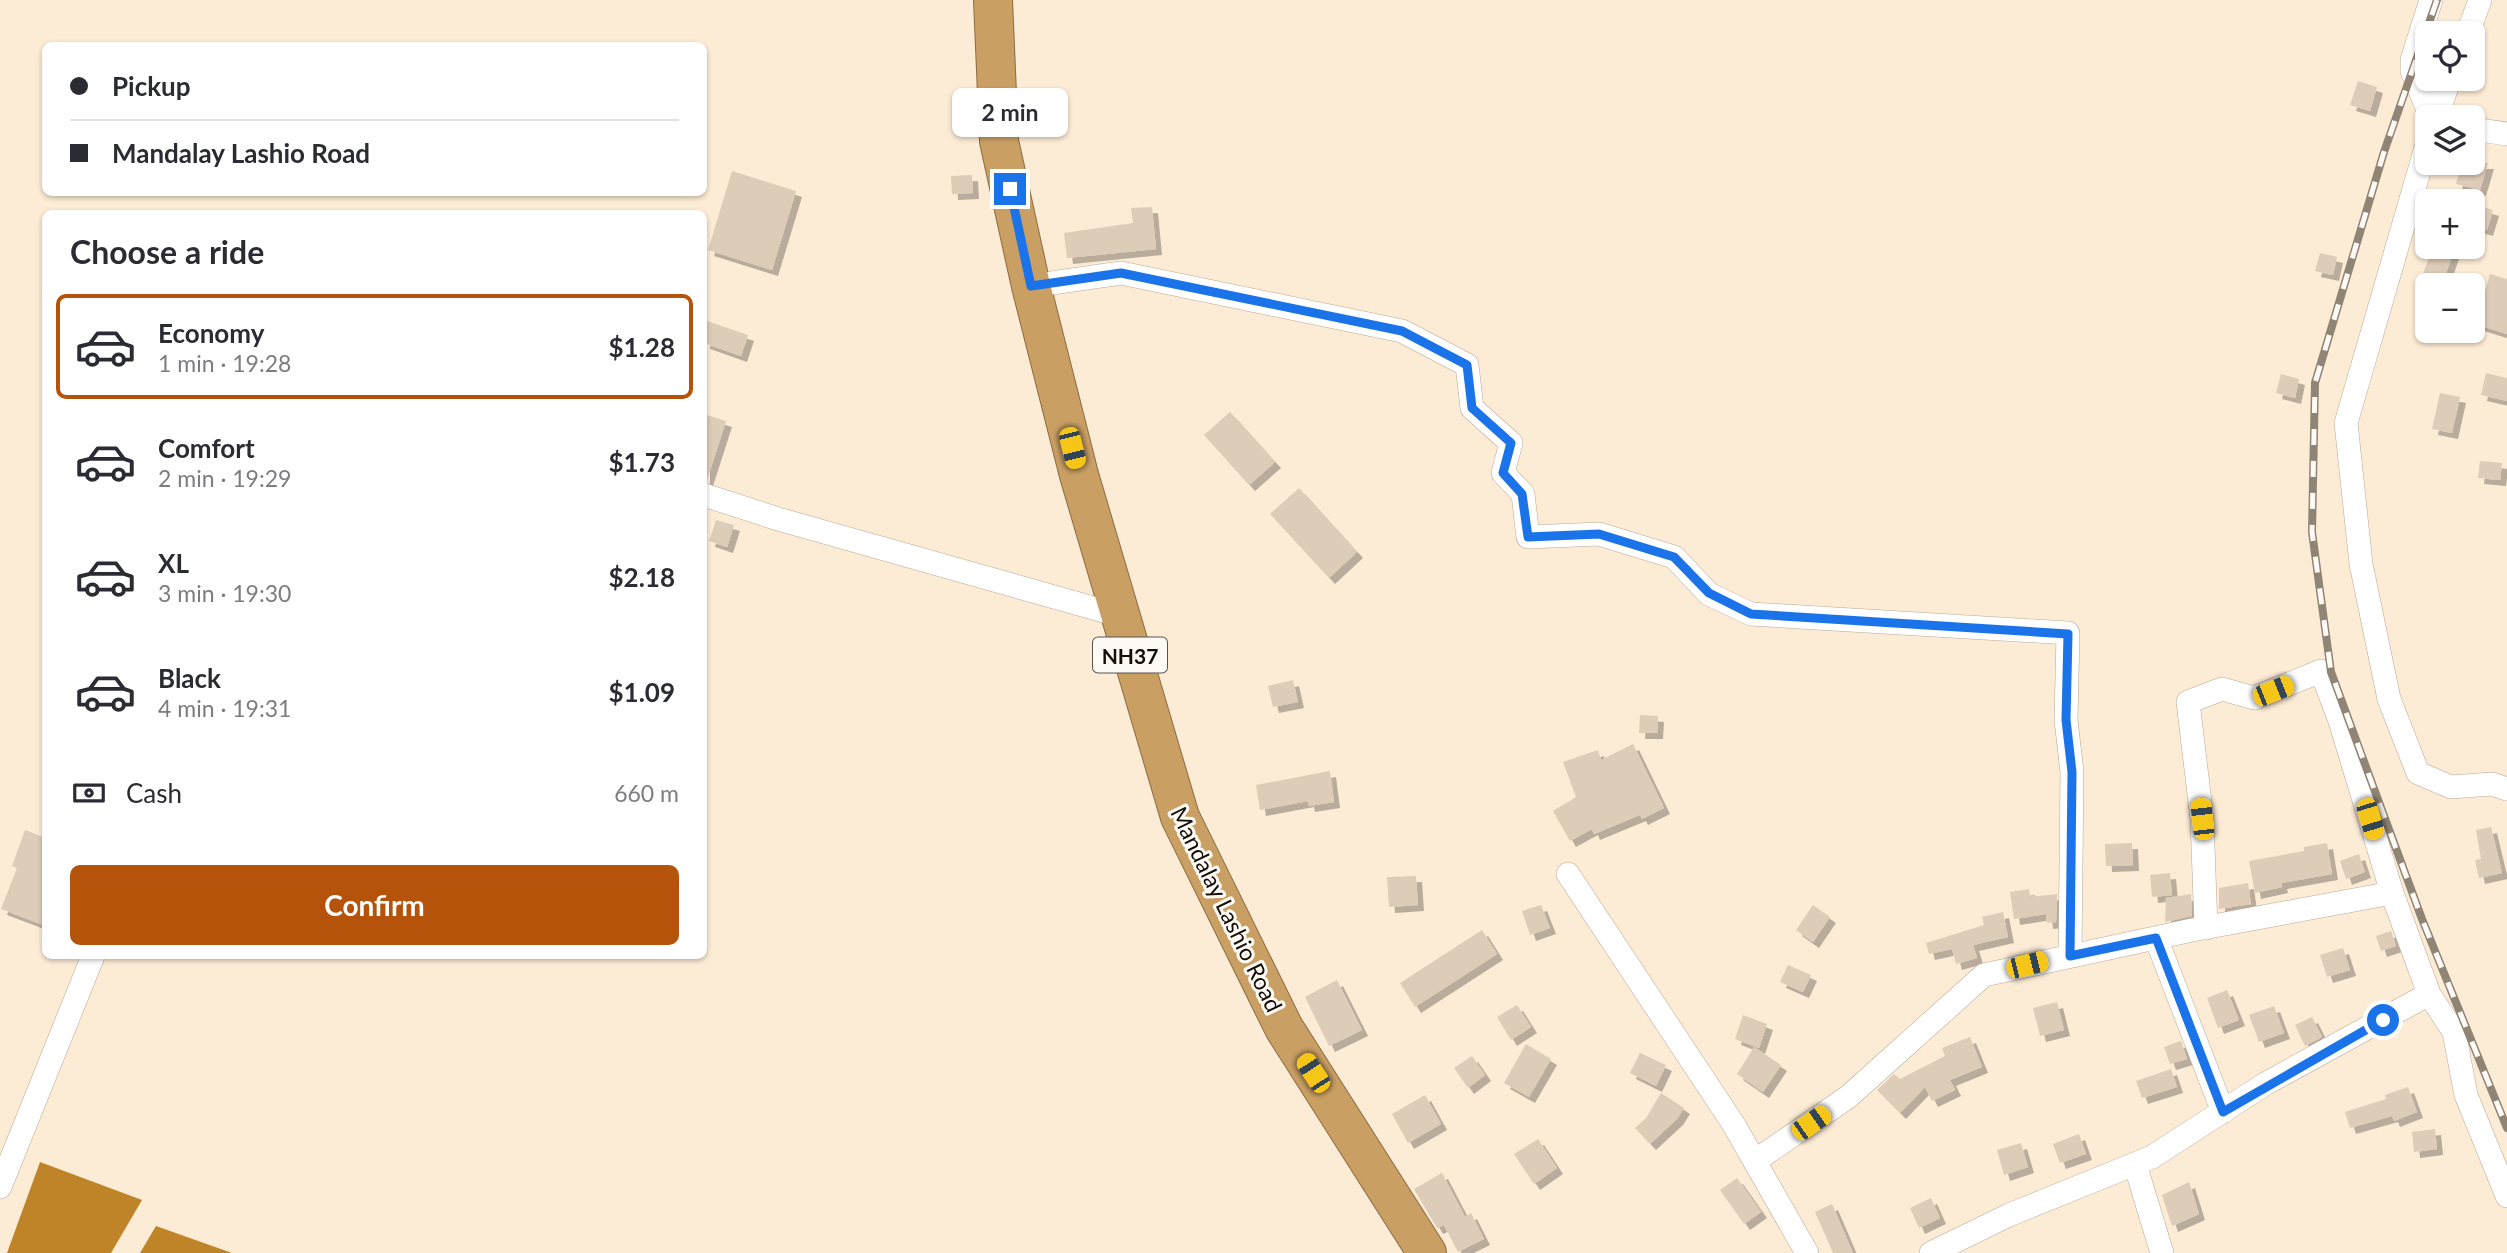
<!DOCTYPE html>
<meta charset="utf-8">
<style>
body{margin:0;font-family:Lato,sans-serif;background:#f2f2f3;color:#2b2b33;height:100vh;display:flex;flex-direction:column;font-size:26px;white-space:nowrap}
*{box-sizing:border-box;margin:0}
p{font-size:23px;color:#7c7c81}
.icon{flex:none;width:38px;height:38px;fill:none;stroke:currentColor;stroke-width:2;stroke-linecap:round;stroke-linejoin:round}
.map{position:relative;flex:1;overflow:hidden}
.details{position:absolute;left:42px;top:210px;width:665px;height:749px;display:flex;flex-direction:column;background:#fff;border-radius:10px;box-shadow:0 2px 5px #0004}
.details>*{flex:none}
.banner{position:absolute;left:42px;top:42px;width:665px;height:154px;border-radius:10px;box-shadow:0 2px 5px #0004;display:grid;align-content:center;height:154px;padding:0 28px;background:#fff}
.fabs{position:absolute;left:2415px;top:21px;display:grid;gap:14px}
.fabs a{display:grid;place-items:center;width:70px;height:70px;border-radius:10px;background:#fff;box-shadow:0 2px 5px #0004;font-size:35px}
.end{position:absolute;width:32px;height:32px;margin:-16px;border:9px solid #1a73e8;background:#fff;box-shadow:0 0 0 4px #fff}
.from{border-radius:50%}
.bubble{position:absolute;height:49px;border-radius:10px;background:#fff;box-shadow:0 2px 5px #0004;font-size:23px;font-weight:700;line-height:49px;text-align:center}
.car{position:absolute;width:21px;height:42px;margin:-21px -10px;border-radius:9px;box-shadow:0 0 5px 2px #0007;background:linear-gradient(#f5c518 24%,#345 0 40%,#f5c518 0 76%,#345 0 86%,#f5c518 0)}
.banner b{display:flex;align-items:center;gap:24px;height:66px;font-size:26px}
.banner b+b{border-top:2px solid #e1e1e2}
.banner i{width:18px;height:18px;background:#2b2b33}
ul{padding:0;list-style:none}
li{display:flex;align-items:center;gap:21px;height:105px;margin:0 14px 10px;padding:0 14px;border:4px solid transparent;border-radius:10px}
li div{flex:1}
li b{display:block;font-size:26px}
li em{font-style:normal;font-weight:700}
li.on{border-color:#b45309}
li>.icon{width:63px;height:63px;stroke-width:1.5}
h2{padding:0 28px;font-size:32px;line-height:84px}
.pay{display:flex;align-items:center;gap:18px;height:77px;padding:0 28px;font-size:26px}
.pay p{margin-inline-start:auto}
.action{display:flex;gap:14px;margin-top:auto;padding:14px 28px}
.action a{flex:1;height:80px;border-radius:10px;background:#b45309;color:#fff;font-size:28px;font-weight:700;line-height:80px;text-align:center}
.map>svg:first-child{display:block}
.water{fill:#bf8428}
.building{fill:#ddccb7;filter:url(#shadow)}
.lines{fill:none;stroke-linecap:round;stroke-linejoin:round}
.street-casing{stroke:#b9a995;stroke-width:24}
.highway-casing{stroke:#8a6c43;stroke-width:40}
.street{stroke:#fff;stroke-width:23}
.highway{stroke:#ca9f64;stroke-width:38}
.rail-casing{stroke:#908475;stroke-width:8}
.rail{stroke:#fefaf6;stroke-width:5;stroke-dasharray:16;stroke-linecap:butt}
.route{stroke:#1a73e8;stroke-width:9}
.labels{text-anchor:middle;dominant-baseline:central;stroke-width:6;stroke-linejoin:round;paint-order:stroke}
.shield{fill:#fefaf6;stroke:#5a554f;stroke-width:2}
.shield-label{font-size:21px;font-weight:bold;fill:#140e07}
.street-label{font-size:23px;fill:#140e07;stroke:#fefaf6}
</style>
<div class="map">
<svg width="2507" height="1253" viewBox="0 0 2507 1253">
<defs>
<filter id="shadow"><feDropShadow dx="6" dy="6" stdDeviation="0" flood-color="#0004"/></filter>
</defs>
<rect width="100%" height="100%" fill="#fcebd5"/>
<!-- water -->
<path class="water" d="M40,1162l102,38 -31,53h-104z
M156,1226l76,27h-92z"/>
<!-- building -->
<path class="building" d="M2358,81l19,6 -7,24 -20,-6z
M2462,163h26l-8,27 -24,-6z
M732,171l64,20 -24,79 -64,-20z
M972,175l1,18 -21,1 -1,-18z
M2473,204l20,6 -6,20 -14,-4z
M1152,207l4,42 -89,9 -3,-25 69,-10 -2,-15z
M2433,247l20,6 -11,32 -21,-6z
M2320,253l17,4 -4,18 -18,-4z
M2490,274l17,5v55l-32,-10z
M707,321l41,14 -7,21 -37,-13z
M2486,373l21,5v23l-26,-6z
M2281,374l18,5 -4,19 -19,-5z
M2440,393l20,4 -8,36 -20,-4z
M1230,412l45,50 -26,23 -45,-50z
M704,414l22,7 -19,59 -3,-1z
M2480,461l22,2 -2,17 -22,-2z
M1299,488l58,64 -28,26 -59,-64z
M716,520l18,5 -7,22 -18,-6z
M1293,680l5,22 -25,5 -5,-21z
M1640,715l18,1 -1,17h-18z
M1633,744l31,64 -22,11 -2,-4 -46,19 -2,-5 -22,12 -17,-30 23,-14 -13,-35 35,-12 3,10z
M1330,771l4,31 -25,4 -1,-5 -48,9 -4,-25z
M2491,827l11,46 -23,5 -4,-18 6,-1 -5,-29z
M25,830l21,8v88l-45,-17 16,-41 -5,-2z
M2132,843l1,22 -27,1 -1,-22z
M2327,843l5,31 -51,9 1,4 -27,6 -6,-32 55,-10v-4z
M2359,854l6,18 -19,7 -6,-18z
M2170,873l2,22 -20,2 -2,-22z
M1416,876l2,29 -29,2 -2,-30z
M2248,883l3,21 -32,5v-21z
M2029,889l1,8 27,-3 -1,28 -9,1 -1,-9 -32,5 -4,-27z
M2191,894l1,22 -27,6 1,-24z
M1541,905l9,23 -20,7 -8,-24z
M1813,905l17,12 -17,25 -17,-12z
M2003,912l5,25 -35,8 4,13 -21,6 -4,-15 -23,5 -3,-11 58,-18 -2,-8z
M1482,930l15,24 -82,53 -15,-24z
M2391,931l5,15 -15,5 -5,-15z
M2343,948l7,22 -23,7 -7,-22z
M1788,965l23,10 -8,17 -23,-10z
M1337,980l25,50 -33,16 -24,-49z
M2227,990l12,30 -21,8 -11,-30z
M2057,1002l7,28 -24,6 -7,-28z
M1517,1005l14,22 -20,13 -14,-23z
M2274,1006l10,27 -25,9 -10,-27z
M1743,1015l24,9 -8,24 -24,-9z
M2312,1017l10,20 -17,9 -10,-21z
M1970,1037l12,30 -32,13 5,10 -23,11 -7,-14 -25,26 -23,-23 17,-16 6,5 45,-23 -3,-8z
M2181,1041l6,18 -17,5 -6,-17z
M1526,1044l25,15 -22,38 -25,-14z
M1754,1047l27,18 -18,27 -26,-18z
M1640,1053l26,12 -10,21 -26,-13z
M1472,1056l13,19 -17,13 -14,-20z
M2171,1069l6,18 -35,11 -6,-17z
M2408,1087l9,25 -23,9 -2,-5 -42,12 -5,-16 41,-13 -1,-4z
M1661,1093l23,15 -7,11 -27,25 -15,-16 11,-10z
M1425,1095l16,29 -33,19 -16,-29z
M2435,1129l2,20 -23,3 -2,-20z
M2079,1134l7,20 -26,9 -7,-19z
M1538,1139l19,29 -23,16 -20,-30z
M2021,1143l7,24 -24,8 -7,-25z
M1442,1173l23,44 6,-4 13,26 -26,13 -14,-27 -7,3 -23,-39z
M1737,1178l24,34 -17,12 -24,-34z
M2189,1182l10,32 -27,12 -10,-31z
M1931,1198l9,20 -21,10 -9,-20z
M1832,1204l21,49h-20l-18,-41z"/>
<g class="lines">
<defs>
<path id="street" d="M2468,33l12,-33
M2431,117l-19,-46v-11l19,-60
M2436,117l14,-38
M2473,129l34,5
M2427,144l-81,279 15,141 28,135 29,74 33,14 41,-3 15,5
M1031,286l90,-13 281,58 65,34 5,43 39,35 -8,30 20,21 5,43 71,-3 75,23 35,37 42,20 317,19 -2,87 6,52 -2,184
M704,495l74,24 340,96
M1568,874l166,251 73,128
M2156,938l67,174
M2429,994l25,38 12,63 41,101
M1755,1161l93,-64 136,-122 208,-45 200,-37
M2135,1164l27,89
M0,1187l93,-231
M1931,1253l78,-38 143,-58 113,-73 164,-90 -37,-101 -52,-172 -19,-50 -67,27 -32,-9 -34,13 14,117 4,109"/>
<path id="highway" d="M993,0l6,141 32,145 48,189 101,342 104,211 143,225"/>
</defs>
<!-- street casing -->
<use href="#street" class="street-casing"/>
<!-- highway casing -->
<use href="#highway" class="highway-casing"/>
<!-- street -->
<use href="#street" class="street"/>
<!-- highway -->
<use href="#highway" class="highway"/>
<defs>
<path id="rail" d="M2437,0l-53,152 -69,231 -3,149 19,140 91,247 85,209"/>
</defs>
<!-- rail casing -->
<use href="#rail" class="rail-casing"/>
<!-- rail -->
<use href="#rail" class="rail"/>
</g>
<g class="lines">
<!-- route -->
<path class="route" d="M1010,189l21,97 90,-13 281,58 65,34 5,43 39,35 -8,30 19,21 6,43 71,-3 75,23 35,36 42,21 317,20 -2,86 6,52 -2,184 86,-18 67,174 160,-92"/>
</g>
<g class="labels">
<!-- shield labels -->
<rect class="shield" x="1093" y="637.5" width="74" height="35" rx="5"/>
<g class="shield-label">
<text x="1130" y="655">NH37</text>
</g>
<!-- street labels -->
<g class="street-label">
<text transform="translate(1227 909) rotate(64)">Mandalay Lashio Road</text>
</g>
</g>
</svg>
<div class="fabs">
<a><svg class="icon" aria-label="locate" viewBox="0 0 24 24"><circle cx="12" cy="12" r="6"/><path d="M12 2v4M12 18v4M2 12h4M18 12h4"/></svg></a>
<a><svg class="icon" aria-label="layers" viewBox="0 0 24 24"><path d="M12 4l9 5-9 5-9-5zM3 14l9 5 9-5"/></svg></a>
<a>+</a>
<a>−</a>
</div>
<i class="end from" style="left:2383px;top:1020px"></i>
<i class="end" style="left:1010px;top:189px"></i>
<div class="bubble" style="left:952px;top:88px;width:116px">2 min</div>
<i class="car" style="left:1072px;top:448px;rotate:166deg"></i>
<i class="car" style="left:2273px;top:691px;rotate:68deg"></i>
<i class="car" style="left:2202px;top:819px;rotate:354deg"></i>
<i class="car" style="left:2370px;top:819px;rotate:163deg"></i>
<i class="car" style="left:2027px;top:965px;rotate:76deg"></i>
<i class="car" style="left:1313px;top:1073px;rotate:327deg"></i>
<i class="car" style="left:1811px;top:1123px;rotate:55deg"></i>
<div class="banner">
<b><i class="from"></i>Pickup</b>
<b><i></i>Mandalay Lashio Road</b>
</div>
<section class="details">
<h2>Choose a ride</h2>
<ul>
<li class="on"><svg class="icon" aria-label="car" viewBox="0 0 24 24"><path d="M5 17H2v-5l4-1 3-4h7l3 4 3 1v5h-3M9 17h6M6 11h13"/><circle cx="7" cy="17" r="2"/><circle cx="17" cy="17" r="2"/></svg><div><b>Economy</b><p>1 min · 19:28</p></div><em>$1.28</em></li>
<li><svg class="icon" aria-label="car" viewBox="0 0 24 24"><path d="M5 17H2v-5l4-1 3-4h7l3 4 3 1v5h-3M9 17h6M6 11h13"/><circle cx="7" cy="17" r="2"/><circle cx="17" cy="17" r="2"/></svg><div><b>Comfort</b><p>2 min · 19:29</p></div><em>$1.73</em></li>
<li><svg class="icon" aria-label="car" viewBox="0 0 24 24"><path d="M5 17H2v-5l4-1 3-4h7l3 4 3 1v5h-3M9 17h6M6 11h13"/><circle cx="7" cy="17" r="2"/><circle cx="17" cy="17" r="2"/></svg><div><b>XL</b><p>3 min · 19:30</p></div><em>$2.18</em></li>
<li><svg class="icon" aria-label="car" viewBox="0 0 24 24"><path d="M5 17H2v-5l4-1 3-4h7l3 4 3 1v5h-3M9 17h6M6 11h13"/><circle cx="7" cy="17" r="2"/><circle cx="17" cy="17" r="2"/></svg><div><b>Black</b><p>4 min · 19:31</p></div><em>$1.09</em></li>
</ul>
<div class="pay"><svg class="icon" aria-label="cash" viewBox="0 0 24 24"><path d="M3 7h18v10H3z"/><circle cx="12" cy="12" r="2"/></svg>Cash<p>660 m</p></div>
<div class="action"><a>Confirm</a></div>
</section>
</div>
